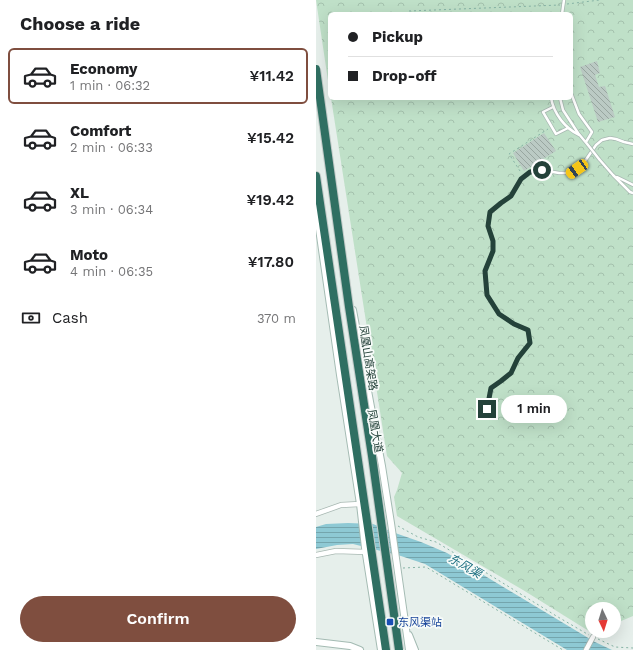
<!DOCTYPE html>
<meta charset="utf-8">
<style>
body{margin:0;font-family:"Work Sans","Noto Sans SC",sans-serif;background:#f6f6f6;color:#202124;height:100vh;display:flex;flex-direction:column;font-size:15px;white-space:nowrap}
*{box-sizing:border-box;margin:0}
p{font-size:13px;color:#757577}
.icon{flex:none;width:22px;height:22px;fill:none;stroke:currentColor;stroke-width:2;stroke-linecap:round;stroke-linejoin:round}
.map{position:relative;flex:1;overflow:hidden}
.drawer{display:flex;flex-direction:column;background:#fff;width:316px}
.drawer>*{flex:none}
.top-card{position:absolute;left:12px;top:12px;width:245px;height:88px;border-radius:6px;box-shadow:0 4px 16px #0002;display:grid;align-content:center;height:88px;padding:0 20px;background:#fff}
.needle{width:26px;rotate:176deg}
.controls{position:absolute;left:269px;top:602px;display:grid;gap:8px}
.controls a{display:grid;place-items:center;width:36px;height:36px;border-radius:50%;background:#fff;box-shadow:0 4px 16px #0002;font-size:20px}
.end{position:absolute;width:18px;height:18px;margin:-9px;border:5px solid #24423a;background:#fff;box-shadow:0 0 0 2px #fff}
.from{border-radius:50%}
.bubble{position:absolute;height:28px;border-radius:14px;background:#fff;box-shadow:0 4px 16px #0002;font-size:13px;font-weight:600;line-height:28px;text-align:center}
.car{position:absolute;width:12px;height:24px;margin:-12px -6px;border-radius:5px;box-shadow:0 0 3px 1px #0007;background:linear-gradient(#f5c518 24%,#345 0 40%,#f5c518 0 76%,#345 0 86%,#f5c518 0)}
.top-card b{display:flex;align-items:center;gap:14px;height:38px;font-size:15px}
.top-card b+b{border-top:1px solid #e0e0e0}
.top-card i{width:10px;height:10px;background:#202124}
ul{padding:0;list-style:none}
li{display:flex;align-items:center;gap:12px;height:56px;margin:0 8px 6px;padding:0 12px;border:2px solid transparent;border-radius:6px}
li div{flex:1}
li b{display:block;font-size:15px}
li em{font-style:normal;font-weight:600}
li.on{border-color:#7f4e3f}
li>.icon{width:36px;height:36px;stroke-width:1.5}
h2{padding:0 20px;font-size:18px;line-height:48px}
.pay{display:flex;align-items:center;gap:10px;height:44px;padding:0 20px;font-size:15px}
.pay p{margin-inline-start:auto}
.button{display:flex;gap:8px;margin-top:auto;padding:8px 20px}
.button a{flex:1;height:46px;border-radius:24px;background:#7f4e3f;color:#fff;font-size:16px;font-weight:600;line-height:46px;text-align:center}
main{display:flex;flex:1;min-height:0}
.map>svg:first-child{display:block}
.park{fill:url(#park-crowns)}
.water{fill:url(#water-rules)}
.building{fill:url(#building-back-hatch)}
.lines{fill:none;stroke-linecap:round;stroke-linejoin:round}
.lane-casing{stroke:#a8b8b2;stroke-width:4}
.street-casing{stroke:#a8b8b2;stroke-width:6}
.secondary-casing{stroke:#a4bbb3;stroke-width:8}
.highway-casing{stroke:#c2cac8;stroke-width:10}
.path{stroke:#86b3a5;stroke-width:1;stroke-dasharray:2 3;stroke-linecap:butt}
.lane{stroke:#fff;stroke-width:2.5}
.street{stroke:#fff;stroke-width:4.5}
.secondary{stroke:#fff;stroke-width:6}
.highway{stroke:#2f6f62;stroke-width:8}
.lane-bridge-casing{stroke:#a8b8b2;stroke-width:4;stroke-linecap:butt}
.highway-bridge-casing{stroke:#c2cac8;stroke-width:10;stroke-linecap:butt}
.lane-bridge{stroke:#fff;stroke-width:2.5}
.highway-bridge{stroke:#2f6f62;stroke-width:8}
.route{stroke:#24423a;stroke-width:5}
.transit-dot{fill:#1a4fb4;stroke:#f7fbf9;stroke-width:1.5}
.labels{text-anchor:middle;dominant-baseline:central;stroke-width:3.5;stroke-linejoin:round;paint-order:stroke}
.street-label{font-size:11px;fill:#24423a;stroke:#f7fbf9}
.transit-label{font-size:11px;fill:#164399;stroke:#f7fbf9;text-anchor:start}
.water-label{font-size:12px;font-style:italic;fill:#1c6f80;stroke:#f7fbf9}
</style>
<main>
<section class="drawer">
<h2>Choose a ride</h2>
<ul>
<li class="on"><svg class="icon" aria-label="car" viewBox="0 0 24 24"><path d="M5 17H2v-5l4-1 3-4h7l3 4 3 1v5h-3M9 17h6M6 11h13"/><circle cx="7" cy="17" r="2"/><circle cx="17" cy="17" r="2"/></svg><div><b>Economy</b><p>1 min · 06:32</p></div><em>¥11.42</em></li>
<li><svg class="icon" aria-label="car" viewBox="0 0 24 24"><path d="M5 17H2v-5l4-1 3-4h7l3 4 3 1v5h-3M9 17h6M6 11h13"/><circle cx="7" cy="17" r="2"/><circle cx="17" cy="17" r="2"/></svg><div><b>Comfort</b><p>2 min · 06:33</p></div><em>¥15.42</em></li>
<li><svg class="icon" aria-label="car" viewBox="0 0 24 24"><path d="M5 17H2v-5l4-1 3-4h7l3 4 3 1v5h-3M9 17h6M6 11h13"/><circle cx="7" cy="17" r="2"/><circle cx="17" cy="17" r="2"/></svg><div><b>XL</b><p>3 min · 06:34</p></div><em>¥19.42</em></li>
<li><svg class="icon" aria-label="car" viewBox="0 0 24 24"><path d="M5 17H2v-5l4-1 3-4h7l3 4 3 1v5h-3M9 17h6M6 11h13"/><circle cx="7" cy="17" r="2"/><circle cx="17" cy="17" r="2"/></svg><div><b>Moto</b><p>4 min · 06:35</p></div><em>¥17.80</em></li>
</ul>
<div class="pay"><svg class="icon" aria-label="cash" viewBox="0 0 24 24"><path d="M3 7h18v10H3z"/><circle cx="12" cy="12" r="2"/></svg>Cash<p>370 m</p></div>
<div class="button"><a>Confirm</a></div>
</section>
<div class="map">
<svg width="317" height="650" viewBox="0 0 317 650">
<defs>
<pattern id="park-crowns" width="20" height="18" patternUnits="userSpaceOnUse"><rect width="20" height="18" fill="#bfe0c8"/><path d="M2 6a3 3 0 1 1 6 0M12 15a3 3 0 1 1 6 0" fill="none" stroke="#a4c1ad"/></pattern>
<pattern id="water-rules" width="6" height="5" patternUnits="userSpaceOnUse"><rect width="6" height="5" fill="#8ec9d4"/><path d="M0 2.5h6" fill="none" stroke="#74a5ad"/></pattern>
<pattern id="building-back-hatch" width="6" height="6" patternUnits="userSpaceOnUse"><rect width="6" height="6" fill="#bbcac4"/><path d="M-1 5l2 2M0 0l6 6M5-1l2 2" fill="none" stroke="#98a6a0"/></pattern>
</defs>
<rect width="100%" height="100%" fill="#e6efeb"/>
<!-- park -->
<path class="park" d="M0,0h317v616l-19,8v-15h-22v22h5l-5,2 -69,-43 -126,-74 -3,-19 3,-7 5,-17 -15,-17 -56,-358h240v-84h-241v80z"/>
<!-- water -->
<path class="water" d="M32,523l25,1 25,10 23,8 26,11 148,89 17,8h5h-50l-142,-86 -24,-8 -48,-12 -16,1 -21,4v-22l10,-3z"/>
<!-- building -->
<path class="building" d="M281,61l3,12 -5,2 4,12 6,-1 10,31 -17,5 -18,-55z
M228,133l12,18 -32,20 -11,-18z"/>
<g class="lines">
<defs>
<path id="lane" d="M246,14l2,-14
M255,93l8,21 13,18 -6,10
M235,98c3,16 14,30 28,37
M244,98l3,12 15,23 10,12
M237,107l-10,5 13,22 12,-6
M283,159l14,16 17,17 3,1
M301,177l16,8
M171,409l4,-21 10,-7 10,-8 7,-15 12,-15 -2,-13 -14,-6 -15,-10 -12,-19 -2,-24 8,-20v-10l-5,-15 2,-13 11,-10 10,-7 10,-17 9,-7 12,-2 17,3h11l13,-9 13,-19 6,-5 8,-2 6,1 8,3 9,2"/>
<path id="street" d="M0,514l25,-9 19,-1
M0,555l20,-4 30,1
M270,650l7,-13"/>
<path id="secondary" d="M0,208l24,167 20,129 5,44 16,102
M37,310l29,156 9,57 18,127
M93,635l6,15
M0,642l34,4 10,4"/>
<path id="highway" d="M0,176l70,474"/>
</defs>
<!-- lane casing -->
<use href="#lane" class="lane-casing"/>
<!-- street casing -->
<use href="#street" class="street-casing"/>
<!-- secondary casing -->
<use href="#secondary" class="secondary-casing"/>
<!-- highway casing -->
<use href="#highway" class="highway-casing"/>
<!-- path -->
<path class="path" d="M251,4l33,-4
M93,11l151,-6
M204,171l-11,-17 39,-25
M82,526l20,11 18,5 10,6 112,69 31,18
M87,568l23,-1 137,83
M282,639l17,8 18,1"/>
<!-- lane -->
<use href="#lane" class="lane"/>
<!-- street -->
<use href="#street" class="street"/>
<!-- secondary -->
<use href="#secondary" class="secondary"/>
<!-- highway -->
<use href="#highway" class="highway"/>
<defs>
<path id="lane-bridge" d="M272,145l11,14"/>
<path id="highway-bridge" d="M0,69l33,238 23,149 27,194"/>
</defs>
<!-- lane-bridge casing -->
<use href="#lane-bridge" class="lane-bridge-casing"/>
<!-- highway-bridge casing -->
<use href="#highway-bridge" class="highway-bridge-casing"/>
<!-- lane-bridge -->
<use href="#lane-bridge" class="lane-bridge"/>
<!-- highway-bridge -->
<use href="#highway-bridge" class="highway-bridge"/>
</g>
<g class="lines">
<!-- route -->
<path class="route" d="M171,409l4,-21 10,-7 10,-8 7,-15 12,-15 -2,-13 -14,-6 -15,-10 -12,-19 -2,-24 8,-20v-10l-5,-15 2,-14 11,-9 10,-7 10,-17 9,-7 12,-2"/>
</g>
<!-- markers -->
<rect class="transit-dot" x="70" y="618" width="8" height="8" rx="2"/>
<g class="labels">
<!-- street labels -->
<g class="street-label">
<text transform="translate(52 358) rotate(81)">凤凰山高架路</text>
<text transform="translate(59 431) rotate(80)">凤凰大道</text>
</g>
<!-- transit labels -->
<g class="transit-label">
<text x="82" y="622">东风渠站</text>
</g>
<!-- water labels -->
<g class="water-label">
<text transform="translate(149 566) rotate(30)">东风渠</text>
</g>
</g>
</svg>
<div class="controls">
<a><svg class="needle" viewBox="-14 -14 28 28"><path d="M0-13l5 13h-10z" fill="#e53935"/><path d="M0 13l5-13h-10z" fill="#757577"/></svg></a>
</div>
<i class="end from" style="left:226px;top:170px"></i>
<i class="end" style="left:171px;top:409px"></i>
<div class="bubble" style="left:185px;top:395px;width:66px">1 min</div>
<i class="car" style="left:261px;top:169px;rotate:236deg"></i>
<div class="top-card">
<b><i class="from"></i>Pickup</b>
<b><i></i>Drop-off</b>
</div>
</div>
</main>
